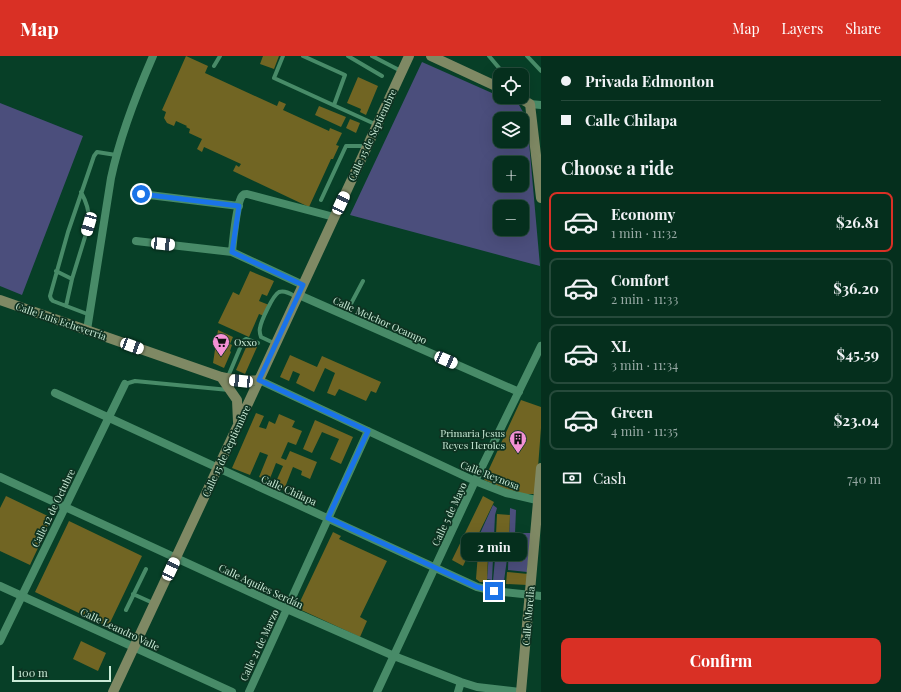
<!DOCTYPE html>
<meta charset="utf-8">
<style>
body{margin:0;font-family:"Playfair Display",serif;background:#133b2a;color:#f1f3f6;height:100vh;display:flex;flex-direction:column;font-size:15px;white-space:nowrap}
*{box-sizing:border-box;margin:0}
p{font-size:13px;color:#97a9a4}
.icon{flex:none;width:22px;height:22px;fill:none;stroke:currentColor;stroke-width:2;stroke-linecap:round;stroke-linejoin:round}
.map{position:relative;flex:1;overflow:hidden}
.panel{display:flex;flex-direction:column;background:#052f1d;width:360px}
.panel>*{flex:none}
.banner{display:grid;align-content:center;height:88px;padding:0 20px;background:#052f1d}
.buttons{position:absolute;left:493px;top:12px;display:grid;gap:8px}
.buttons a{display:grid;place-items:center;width:36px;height:36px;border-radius:8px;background:#052f1d;box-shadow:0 4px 16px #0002,0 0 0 1px #264a3b;font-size:20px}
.scale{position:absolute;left:12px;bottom:10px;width:99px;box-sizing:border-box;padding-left:4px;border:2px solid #caebd7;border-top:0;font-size:11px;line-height:14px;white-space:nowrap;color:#caebd7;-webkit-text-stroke:3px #0e3221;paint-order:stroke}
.end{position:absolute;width:18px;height:18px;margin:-9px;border:5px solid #1a73e8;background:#fff;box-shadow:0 0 0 2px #fff}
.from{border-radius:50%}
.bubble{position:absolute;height:28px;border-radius:8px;background:#052f1d;box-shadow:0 4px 16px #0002,0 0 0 1px #264a3b;font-size:13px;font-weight:700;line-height:28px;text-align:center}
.car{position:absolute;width:12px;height:24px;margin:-12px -6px;border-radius:5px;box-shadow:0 0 3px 1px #0007;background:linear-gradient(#fff 24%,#345 0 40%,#fff 0 76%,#345 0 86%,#fff 0)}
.banner b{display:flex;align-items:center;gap:14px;height:38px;font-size:15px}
.banner b+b{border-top:1px solid #264a3b}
.banner i{width:10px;height:10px;background:#f1f3f6}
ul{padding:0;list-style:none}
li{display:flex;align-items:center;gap:12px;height:60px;margin:0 8px 6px;padding:0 12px;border:2px solid #264a3b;border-radius:8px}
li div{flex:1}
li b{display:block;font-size:15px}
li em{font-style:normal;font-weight:700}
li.selected{border-color:#d93025}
li>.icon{width:36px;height:36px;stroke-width:1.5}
h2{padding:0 20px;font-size:18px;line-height:48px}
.pay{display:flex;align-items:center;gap:10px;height:44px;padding:0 20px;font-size:15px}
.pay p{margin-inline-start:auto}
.primary-button{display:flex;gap:8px;margin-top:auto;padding:8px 20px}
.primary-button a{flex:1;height:46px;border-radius:8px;background:#d93025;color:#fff;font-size:16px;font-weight:700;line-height:46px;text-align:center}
header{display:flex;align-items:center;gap:24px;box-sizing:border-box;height:56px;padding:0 20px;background:#d93025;color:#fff}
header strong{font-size:19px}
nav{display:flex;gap:22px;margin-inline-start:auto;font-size:14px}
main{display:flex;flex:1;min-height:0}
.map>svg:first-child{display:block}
.green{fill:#4b4e7c;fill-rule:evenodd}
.building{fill:#716523}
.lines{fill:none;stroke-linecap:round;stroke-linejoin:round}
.lane{stroke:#488b68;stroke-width:4}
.street{stroke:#488b68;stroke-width:8}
.secondary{stroke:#7f8964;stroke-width:10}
.route{stroke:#1a73e8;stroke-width:5}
.labels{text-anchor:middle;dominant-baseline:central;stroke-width:3.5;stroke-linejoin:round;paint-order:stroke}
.street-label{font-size:10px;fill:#caebd7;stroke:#0e3221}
.poi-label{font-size:10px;fill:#caebd7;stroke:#0e3221;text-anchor:start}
</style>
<header>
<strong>Map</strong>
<nav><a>Map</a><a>Layers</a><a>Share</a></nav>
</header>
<main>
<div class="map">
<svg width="541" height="636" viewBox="0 0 541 636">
<rect width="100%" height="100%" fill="#073f27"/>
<!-- green -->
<path class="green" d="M422,6l97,43 8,14 13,147 -190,-51zM500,63h22v22h-22zM500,107h22v22h-22zM500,151h22v22h-22z
M0,47l83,33 -61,159 -22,-9z
M493,449l4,3 -2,7 -3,65 -5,-1 2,-26 -17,-2z
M510,452l6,2 -1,24 -4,1v25l11,2 1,-29h8l-4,39 -19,-2z
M495,503h12l-3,22h-11z"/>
<!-- building -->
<path class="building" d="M186,0l22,10 -3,7 72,33 2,-5 7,3 -3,6 46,21 1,-3 12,5 -6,12 3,1 -6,13h-2l-22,48 -76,-36 3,-6 3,2 2,-3 -37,-17 -2,5 -5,-3 5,-10 -13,-6 1,-4 -4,-2 1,-1 -11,-5 -2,5 -7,-3 -3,-5 2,-6 -4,-2z
M263,0h16l-5,13 -14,-5z
M358,21l20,9 -12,29 -6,-3 1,-3 -14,-6z
M319,50l27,11 -5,10 -26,-12z
M350,63l10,4 -4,10 -10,-5z
M250,215l24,10 -7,15 -5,-2 -3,7 10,4 -5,11 -5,-2 -10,23 -31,-14 15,-31 6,3z
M218,274l15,7 -3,7 2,1 -2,6 1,1 -7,16 -11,-5z
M248,287l9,4 -12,27 -9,-4z
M290,299l27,12 5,-11 59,26 -5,11 -5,-2 -5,10 -27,-12 -4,7 -8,-3 8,-20 -10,-5 -11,24 -18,-9 4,-9 -7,-3 -4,10 -9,-4z
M521,344l20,7v21l-5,66h-18l-34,-14z
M256,357l8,3 -5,11 7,2 3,-8 6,3 4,-10 16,7 -3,6 10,4 -6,14 -8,-3 -7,16 5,2 4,-9 27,11 -7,17 -9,-4 1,-4 -9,-4 -9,23 -10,-4 9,-20 -7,-3 -7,18 -10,-4 9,-22 -8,-3 -10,23 -18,-7z
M315,364l38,17 -12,27 -11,-5 9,-20 -17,-7 -10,21 -9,-4z
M6,440l46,22 -22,47 -30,-14v-43z
M483,440l11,6 -31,64 -11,-6z
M497,458l13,1 -2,40h-13z
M69,465l73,35 -34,71 -73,-35z
M333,476l8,4 -2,3 48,22 -27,56 7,4 -7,16 -63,-29z
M513,482l9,1v23l-10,-1z
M478,497l10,1 -1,28h-7l-4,-3z
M507,516l21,2 -1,11 -21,-1z
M81,585l25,12 -8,18 -25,-12z"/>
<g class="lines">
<!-- lane -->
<path class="lane" d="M283,0l-9,22 103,47
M303,0l42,19 -11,30
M348,0l34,20
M372,0l29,15
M489,0l16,19
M527,0l14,15
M214,10l6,-10
M321,144l25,-54h21
M56,215l16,8
M66,250l6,-27 17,-55c1,-12 -2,-21 -8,-32
M90,259l-37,-14 -2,-2 -1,-3 18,-64 26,-76 3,-4 19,3
M345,259l18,-34
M276,288l-15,-7c-1,-3 -2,-6 -1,-9 1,-7 13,-33 19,-36 6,-2 12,2 17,5
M227,323l16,-38 3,-2 12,4
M125,328l10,-3 94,9
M133,538l20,9
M126,554l20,-41"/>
<!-- street -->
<path class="street" d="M530,48l11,1
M141,138l98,12
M136,185l96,11 71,33
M232,196c1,-11 5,-50 10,-56 2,-2 2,-2 5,-2l87,23
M299,239l220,97
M87,274l24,-152c9,-42 25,-83 42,-122
M259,324l216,101 31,12 35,8
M55,337l422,194 17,4 47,5
M0,421l287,132 107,47 67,26 16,5 43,5
M0,530l232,106
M0,585l125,-257
M249,636l119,-261
M377,636l98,-211 66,-135
M458,636l3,-10"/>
<!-- secondary -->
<path class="secondary" d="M431,0l69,32
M518,41l12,7 11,94
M0,244l221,77 20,4 18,-1
M221,321l16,23 1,22
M113,636l146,-312 150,-324
M521,636l20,-224"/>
</g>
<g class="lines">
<!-- route -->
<path class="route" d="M141,138l98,12 -7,46 71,33 -44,95 109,51 -40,87 149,69 17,4"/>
</g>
<!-- icons -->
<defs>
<symbol id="supermarket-pin" viewBox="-11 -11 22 30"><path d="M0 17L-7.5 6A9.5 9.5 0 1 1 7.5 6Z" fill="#f391d5" stroke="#0e3221"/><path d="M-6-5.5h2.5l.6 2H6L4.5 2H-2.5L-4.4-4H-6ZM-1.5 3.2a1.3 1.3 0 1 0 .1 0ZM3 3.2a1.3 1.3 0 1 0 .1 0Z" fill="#111"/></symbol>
<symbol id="building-pin" viewBox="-11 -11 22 30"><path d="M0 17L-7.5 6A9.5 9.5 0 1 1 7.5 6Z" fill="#f391d5" stroke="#0e3221"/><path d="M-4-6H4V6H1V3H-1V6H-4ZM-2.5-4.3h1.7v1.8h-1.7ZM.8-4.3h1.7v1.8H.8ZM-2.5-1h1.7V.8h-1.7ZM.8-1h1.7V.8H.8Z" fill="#111"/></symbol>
</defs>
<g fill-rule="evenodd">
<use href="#supermarket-pin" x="211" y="276" width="20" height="27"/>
<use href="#building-pin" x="508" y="373" width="20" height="27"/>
</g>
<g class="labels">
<!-- street labels -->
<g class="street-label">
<text transform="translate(372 79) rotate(-65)">Calle 15 de Septiembre</text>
<text transform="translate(380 264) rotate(24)">Calle Melchor Ocampo</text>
<text transform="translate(61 265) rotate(19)">Calle Luis Echeverría</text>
<text transform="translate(226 395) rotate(-65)">Calle 15 de Septiembre</text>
<text transform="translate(490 419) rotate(21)">Calle Reynosa</text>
<text transform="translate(289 434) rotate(24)">Calle Chilapa</text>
<text transform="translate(53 452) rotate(-64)">Calle 12 de Octubre</text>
<text transform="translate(449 458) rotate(-65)">Calle 5 de Mayo</text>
<text transform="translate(261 530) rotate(25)">Calle Aquiles Serdán</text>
<text transform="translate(528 560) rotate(-85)">Calle Morelia</text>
<text transform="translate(120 573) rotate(25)">Calle Leandro Valle</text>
<text transform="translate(259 589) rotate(-65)">Calle 21 de Marzo</text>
</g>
<!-- poi labels -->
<g class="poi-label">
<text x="234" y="286">Oxxo</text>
<text x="505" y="377" text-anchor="end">Primaria Jesus<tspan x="505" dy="12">Reyes Heroles</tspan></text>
</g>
</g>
</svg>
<div class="buttons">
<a><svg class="icon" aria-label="locate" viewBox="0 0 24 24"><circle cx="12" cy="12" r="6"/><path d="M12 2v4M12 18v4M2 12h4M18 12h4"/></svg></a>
<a><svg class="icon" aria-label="layers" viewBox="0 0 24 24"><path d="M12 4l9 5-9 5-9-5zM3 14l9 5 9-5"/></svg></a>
<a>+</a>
<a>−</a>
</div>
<div class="scale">100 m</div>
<i class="end from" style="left:141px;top:138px"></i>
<i class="end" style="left:494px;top:535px"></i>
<div class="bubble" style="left:461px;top:477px;width:66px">2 min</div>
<i class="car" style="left:341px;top:147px;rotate:25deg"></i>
<i class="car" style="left:89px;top:168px;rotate:196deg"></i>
<i class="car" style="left:163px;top:188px;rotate:96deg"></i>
<i class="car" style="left:132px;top:290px;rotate:110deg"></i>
<i class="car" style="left:446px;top:304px;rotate:114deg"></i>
<i class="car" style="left:241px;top:325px;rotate:276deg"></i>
<i class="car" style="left:171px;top:513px;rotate:25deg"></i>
</div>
<section class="panel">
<div class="banner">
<b><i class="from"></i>Privada Edmonton</b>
<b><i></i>Calle Chilapa</b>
</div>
<h2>Choose a ride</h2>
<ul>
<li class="selected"><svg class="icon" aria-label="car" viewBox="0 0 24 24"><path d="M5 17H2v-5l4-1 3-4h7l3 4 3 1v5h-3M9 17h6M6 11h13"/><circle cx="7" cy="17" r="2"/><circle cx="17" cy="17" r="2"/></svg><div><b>Economy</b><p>1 min · 11:32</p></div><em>$26.81</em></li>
<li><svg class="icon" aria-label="car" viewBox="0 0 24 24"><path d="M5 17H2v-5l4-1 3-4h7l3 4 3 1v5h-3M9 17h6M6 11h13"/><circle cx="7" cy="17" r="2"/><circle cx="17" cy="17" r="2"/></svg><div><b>Comfort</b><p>2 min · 11:33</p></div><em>$36.20</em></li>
<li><svg class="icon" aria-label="car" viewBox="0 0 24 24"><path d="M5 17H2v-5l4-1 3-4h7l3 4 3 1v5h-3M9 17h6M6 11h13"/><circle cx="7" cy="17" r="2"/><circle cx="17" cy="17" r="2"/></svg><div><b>XL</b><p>3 min · 11:34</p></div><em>$45.59</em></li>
<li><svg class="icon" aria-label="car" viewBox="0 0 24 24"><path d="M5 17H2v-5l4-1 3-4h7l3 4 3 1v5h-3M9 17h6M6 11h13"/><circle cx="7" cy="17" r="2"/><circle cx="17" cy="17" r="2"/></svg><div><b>Green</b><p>4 min · 11:35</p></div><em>$23.04</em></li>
</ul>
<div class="pay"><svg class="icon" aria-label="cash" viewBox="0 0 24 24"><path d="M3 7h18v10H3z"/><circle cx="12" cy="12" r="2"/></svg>Cash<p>740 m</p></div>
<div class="primary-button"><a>Confirm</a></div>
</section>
</main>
